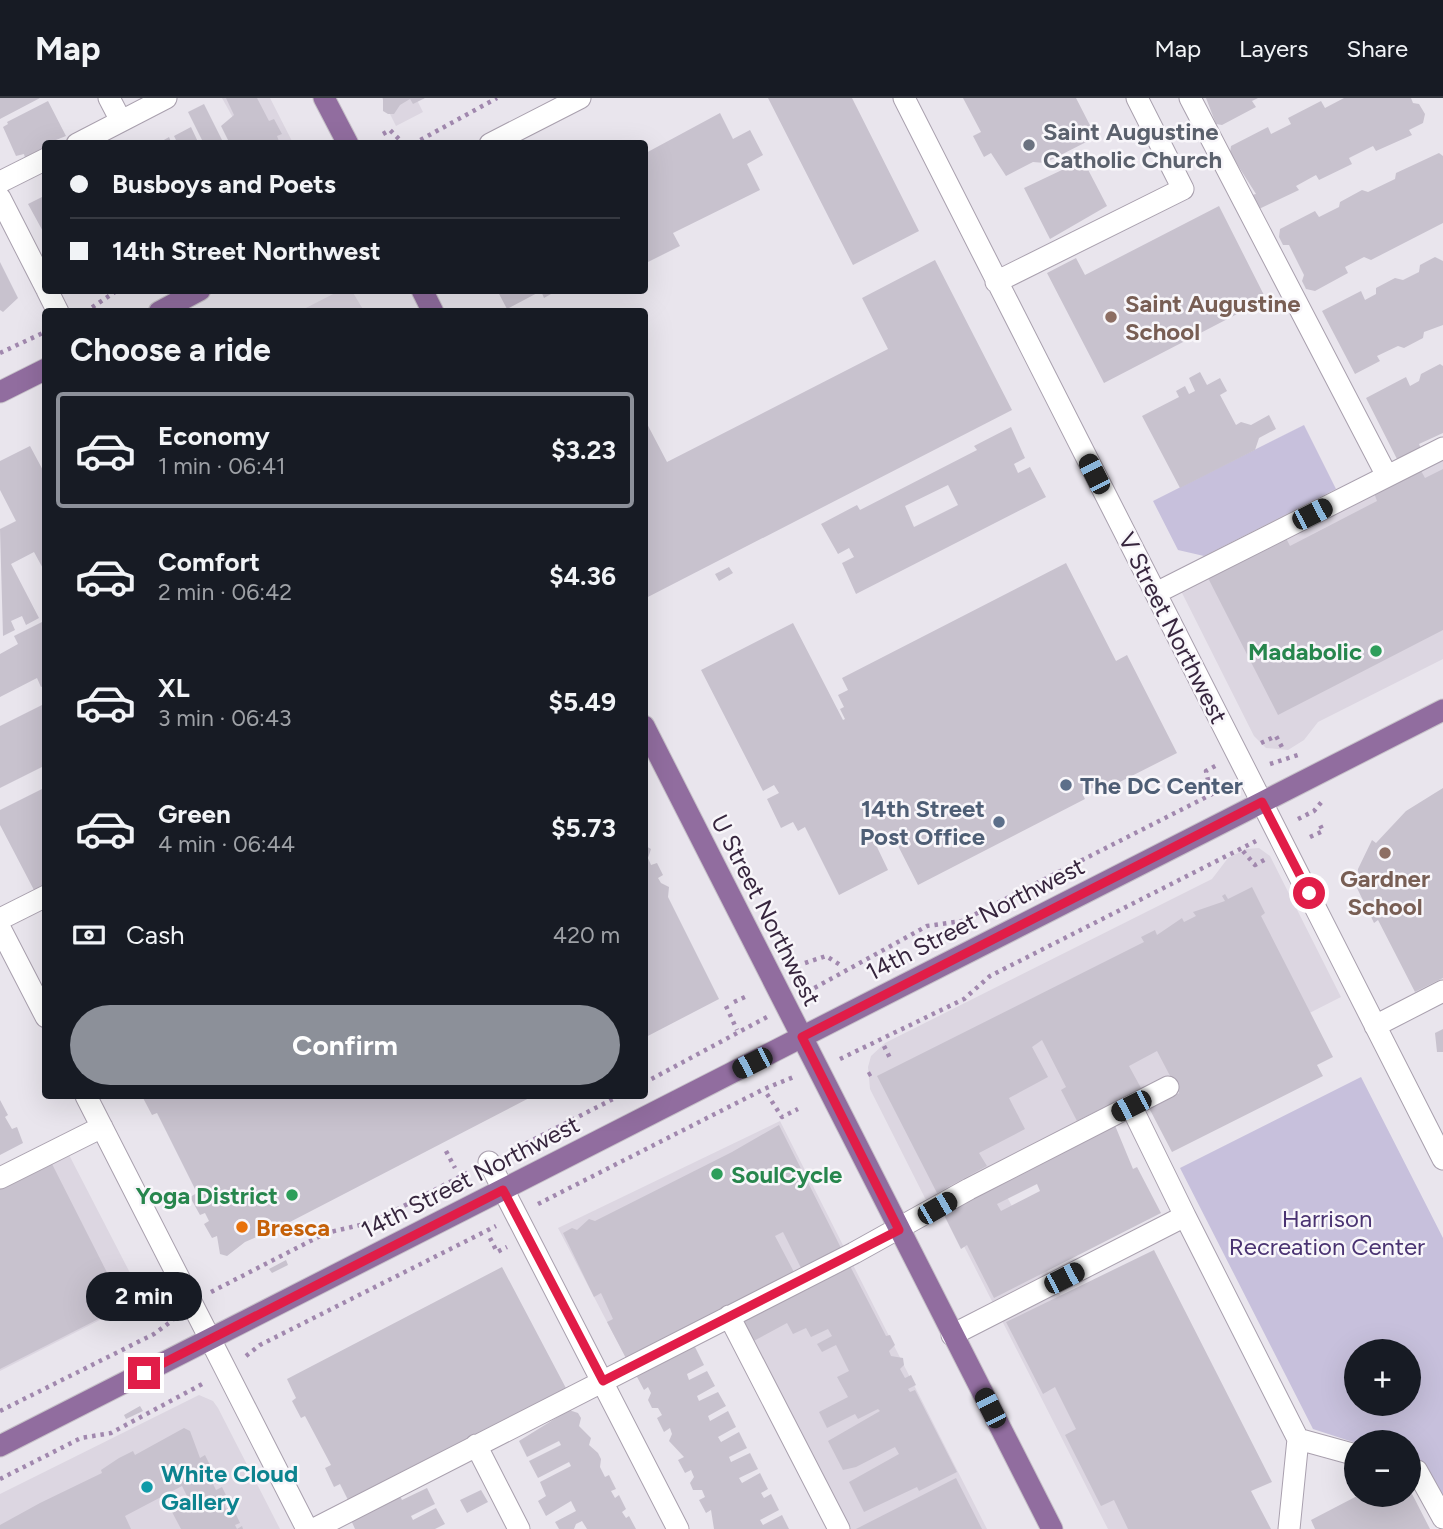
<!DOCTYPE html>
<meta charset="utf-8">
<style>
body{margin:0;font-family:Figtree,sans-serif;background:#20242c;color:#f1f3f6;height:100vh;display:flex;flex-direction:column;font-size:26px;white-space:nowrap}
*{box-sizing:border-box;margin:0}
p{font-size:23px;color:#9ea1a6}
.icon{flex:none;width:38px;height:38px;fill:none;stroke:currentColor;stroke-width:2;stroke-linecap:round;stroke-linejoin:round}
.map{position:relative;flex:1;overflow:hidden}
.details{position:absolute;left:42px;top:210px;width:606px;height:791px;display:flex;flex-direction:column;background:#171b24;border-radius:7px;box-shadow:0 7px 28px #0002}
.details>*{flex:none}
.banner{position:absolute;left:42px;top:42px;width:606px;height:154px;border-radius:7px;box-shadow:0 7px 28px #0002;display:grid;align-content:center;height:154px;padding:0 28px;background:#171b24}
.buttons{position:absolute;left:1344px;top:1241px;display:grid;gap:14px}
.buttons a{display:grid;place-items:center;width:77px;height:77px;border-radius:50%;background:#171b24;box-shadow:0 7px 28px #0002;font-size:35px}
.end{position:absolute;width:32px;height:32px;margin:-16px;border:9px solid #e11d48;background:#fff;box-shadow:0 0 0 4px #fff}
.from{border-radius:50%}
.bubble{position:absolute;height:49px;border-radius:24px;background:#171b24;box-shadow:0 7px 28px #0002;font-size:23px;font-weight:700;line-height:49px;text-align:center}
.car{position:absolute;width:21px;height:42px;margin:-21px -10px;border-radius:9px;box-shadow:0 0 5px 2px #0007;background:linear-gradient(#222 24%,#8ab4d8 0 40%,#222 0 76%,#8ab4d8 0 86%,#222 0)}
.banner b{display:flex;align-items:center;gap:24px;height:66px;font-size:26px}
.banner b+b{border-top:2px solid #363941}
.banner i{width:18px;height:18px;background:#f1f3f6}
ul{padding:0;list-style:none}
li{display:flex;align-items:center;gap:21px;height:116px;margin:0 14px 10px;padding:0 14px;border:4px solid transparent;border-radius:7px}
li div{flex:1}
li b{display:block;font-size:26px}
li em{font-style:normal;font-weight:700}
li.on{border-color:#8c9099}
li>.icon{width:63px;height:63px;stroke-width:1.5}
h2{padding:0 28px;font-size:32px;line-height:84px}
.pay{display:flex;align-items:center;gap:18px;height:77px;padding:0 28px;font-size:26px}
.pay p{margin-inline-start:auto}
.button{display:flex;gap:14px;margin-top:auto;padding:14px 28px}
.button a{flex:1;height:80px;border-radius:42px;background:#8c9099;color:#fff;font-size:28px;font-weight:700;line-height:80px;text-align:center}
header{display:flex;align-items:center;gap:42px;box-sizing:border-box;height:98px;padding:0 35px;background:#171b24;border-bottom:2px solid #363941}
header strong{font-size:33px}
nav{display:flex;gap:38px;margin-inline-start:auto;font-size:24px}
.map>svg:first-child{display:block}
.built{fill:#dcd6e1}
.green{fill:#c7c0dc;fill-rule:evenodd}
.building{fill:#c8c2ce;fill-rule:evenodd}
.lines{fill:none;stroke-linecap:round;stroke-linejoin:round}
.minor-casing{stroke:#a9a0ae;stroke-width:23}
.major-casing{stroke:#c7c2c9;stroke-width:23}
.path{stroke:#a188ae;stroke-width:4.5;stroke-dasharray:3.5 5;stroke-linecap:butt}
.minor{stroke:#fff;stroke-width:21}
.major{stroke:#916d9f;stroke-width:21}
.route{stroke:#e11d48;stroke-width:9}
.worship-dot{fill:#6b7280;stroke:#f8f6fa;stroke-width:2.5}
.education-dot{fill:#8d6e63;stroke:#f8f6fa;stroke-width:2.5}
.leisure-dot{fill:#2e9e5b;stroke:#f8f6fa;stroke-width:2.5}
.service-dot{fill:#5c6f8a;stroke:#f8f6fa;stroke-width:2.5}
.food-dot{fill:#e8710a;stroke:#f8f6fa;stroke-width:2.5}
.culture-dot{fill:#0f9aa8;stroke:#f8f6fa;stroke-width:2.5}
.labels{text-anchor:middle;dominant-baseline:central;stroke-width:5;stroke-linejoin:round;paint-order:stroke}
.worship-label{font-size:24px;font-weight:bold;fill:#5b616d;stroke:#f8f6fa;text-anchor:start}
.education-label{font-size:24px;font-weight:bold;fill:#785e54;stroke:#f8f6fa;text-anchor:start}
.street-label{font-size:24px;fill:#37263e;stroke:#f8f6fa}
.leisure-label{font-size:24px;font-weight:bold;fill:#27864d;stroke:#f8f6fa;text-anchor:end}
.service-label{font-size:24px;font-weight:bold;fill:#4e5e75;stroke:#f8f6fa;text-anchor:start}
.park-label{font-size:24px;fill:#4a3372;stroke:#f8f6fa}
.food-label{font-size:24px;font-weight:bold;fill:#c56008;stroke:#f8f6fa;text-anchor:start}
.culture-label{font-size:24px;font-weight:bold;fill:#0d838f;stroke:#f8f6fa;text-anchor:start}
</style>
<header>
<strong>Map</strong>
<nav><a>Map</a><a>Layers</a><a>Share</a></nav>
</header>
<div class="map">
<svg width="1443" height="1431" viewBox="0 0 1443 1431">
<rect width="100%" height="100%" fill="#e9e5ed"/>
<!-- built -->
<path class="built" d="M222,0h48l23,45h-46z
M382,0h34l7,14 -27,14z
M341,192l11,1 12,20h-64z
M1443,357v204l-125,63 -14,18 -16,10 -22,-2 -12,-12 -74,-147z
M1259,750l11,8 71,141 -347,176 193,356h-79l-167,-328 -12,5 -59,-117 -2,-22 3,-11 14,-13 327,-164 16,-21 18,-9z
M780,1023l207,408h-143l-114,-217 -101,52 -71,-136z
M67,1053l76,147 -143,73v-186z
M199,1297l14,6 5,7 62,121h-280v-35z"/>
<!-- green -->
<path class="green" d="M1304,327l32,64 -132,67 -26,-6 -25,-49z
M1361,979l82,161v266l-34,-43v-19l-53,1 -43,-14 -133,-261zM1356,1253h53v53h-53z"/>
<!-- building -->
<path class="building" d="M0,0h40l-40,21z
M226,0h31l12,23 5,-2 8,15 -5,2 3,8h-50l-9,-18 13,-11z
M383,0h42l-12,6 -3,-5 -10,6 -6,9h-6l-5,-3z
M768,0h84l67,133 -66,34z
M963,0h113l20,39 -51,26 -12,-1 -27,14 -15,-23 -7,4 -11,-21 8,-4z
M1206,0h52l-6,3 4,6 -34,18 -6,-1z
M1344,0h67l2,5 6,1 6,10 -2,9 -14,7 3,5 -36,16 -3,-5 -24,12 3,6 -33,16 -3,-5 -20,11 3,4 -40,19 -7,-14 4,-1 -26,-41 1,-7 37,-19 3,7 20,-10 -3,-6 33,-17 4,7z
M48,3l18,35 -20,8v3l-21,11 -1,-4 -8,2 -13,-29 5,-3 -1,-2z
M204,6l20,40h-20l-16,-32z
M720,15l13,26 17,-9 13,25 -16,9 13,26 -87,43 7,13 -36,18v-110z
M191,29l8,17h-21l-4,-8z
M169,39l3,7h-15z
M1439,55l4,3v67l-72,37 -7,-3 -19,10 3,6 -33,18 -9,-2 -4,-8 2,-6 -15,-30h-6l-4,-8 1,-8 35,-18 4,6 20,-10 1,-5 22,-12 6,2 27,-13 1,-6z
M1083,62l24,46 -57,33 -26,-51z
M46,97v42l-18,-33z
M1219,108l47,93 -162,84 -57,-110 29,-15 9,17z
M1435,159l8,4v64l-19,7 -1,6 -19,10 -6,-2 -21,10 3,5 -25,13 -33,-63 39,-20 4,9 11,-6v-6l19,-10 8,2 16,-8 1,-7z
M935,162l77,150 -368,189v-181l23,44 221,-113 -26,-51z
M0,164l18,36 -15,14 -3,-2z
M497,192h61l-14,8 -3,-7 -34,18z
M1440,266l3,2v67l-24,11 2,5 -23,12 -32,-63 40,-21 4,9 9,-5 2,-7z
M1200,274l7,13 13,-7 7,13 -7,4 16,30 5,-3 10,3 18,-10 7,14 -17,9 -4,12 -75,38 -38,-72 37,-19 -3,-6 9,-5 4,8 6,-3 -6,-13z
M1011,329l14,31 -11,6 4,9 12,-6 16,30 -190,97 -14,-31 12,-6 -5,-9 -11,6 -17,-30 36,-19 3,5 117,-60 -3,-4zM948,387l10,20 -44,22 -9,-21z
M30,348l16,30v98l-12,-22 -23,12 28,54 -13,7 -4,-9 -11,5 4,9 -12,6 -3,-107 16,-8 -16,-31v-29z
M1420,371l5,9 18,-9v161l-165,85 -71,-139 78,-40 5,10 87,-45 -3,-8z
M1066,465l50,98 11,-6 50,98 -75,38 -3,-6 -17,8 3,6 -167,86 -24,-47 -17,9 11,23 -49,25 -34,-68 -7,4 -5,-9 -12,6 -14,-29 12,-6 -5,-8 -11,6 -62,-121 92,-47 50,97 2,-1 -5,-10 4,-2 -6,-12 10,-5 -6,-12z
M729,469l4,6 -14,8 -4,-7z
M46,522v65l-5,2 -4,-9 -37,19v-43l18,-10 -4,-8z
M46,605v62l-46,23v-62z
M46,689v100l-11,5 -35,-67v-15z
M1443,690v190l-28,14 -37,-72 -4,3 -17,-35 1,-19 14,-29 4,3 30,-32z
M644,747l7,4 -3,9 3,7 6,-2 6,12 -5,3 3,5 8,4 -1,10 51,102 -75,39z
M1252,789l13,26 -4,3 72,141 -16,8 6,11 -151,76 -23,-44 30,-15 -22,-42 -28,15 12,22 -64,33 -16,-31 5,-3 -24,-47 -10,7 16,30 -39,21 16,31 -46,24 8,13 -50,27 -60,-117 267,-134 -3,-5 14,-7 2,5 25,-17 2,4 12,-6 -3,-4 32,-11 -3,-5 3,-2 3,5z
M1443,931v23h-6l-2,-19z
M142,998h391l-245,127 -43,19 -18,14 -7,-2 -3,-18 -5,2 -8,-14 5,-3 -4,-8 -5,2 -10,-18 7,-4 -40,-80 -5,2z
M0,1002l8,15 -3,2 7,12 5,-2 6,16 -23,12z
M1114,1025l19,46 4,-2 24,46 -167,85 -27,-53 -6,4 -19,-38zM1037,1086l3,7 -39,20 -4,-7z
M779,1027l63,125 -40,20 -19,-38 -8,4 20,38 -168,86 -20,-38 6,-3 -12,-26 -7,4 -31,-64 9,-5 5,2 12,-11 6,2 137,-69z
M51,1064l73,144 -124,63v-181z
M1154,1152l118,232 -21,9 20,38h-143l-14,-29 -13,6 -36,-71 11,-6 -21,-42 -12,7 -37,-72z
M286,1162l2,5 -16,8 -3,-4z
M850,1168l36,70 4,-1 5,10 -6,6 2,5 12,2 1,7 -4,4 5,9 6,-3 5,10 -8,4 2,3 5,-2 42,82 -38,19 -2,-4 -53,25 -15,-30 50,-28 -4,-7 -39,20 -13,3 -15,-29 52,-30 -2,-2 -20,10 -3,-5 -28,14 -8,-16 29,-15 -11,-20 12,-6 -13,-26 -14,7 -5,-8 15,-8 -4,-7 -17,8 -5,-9 -13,6 -6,-11 -39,21 -10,-20z
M502,1169l66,125 -220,108 -8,-16 -6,3 -9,-19 6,-3 -26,-49 -4,2 -9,-17 4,-3 -9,-19z
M694,1247l10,20 -17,9 2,6 18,-9 8,15 -18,10 2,5 19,-9 8,14 -18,10 2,5 18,-10 8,16 -18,10 3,5 18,-10 8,16 -18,9 2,5 19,-9 8,16 -19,9 3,5 18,-10 8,16 -7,4 3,5 7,-4 8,16 -19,10 3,5 19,-10 7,14h-75l-3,-19 -5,3 -7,-13 6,-3 -3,-7h-9l-3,-7 4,-6 -3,-7 -6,3 -7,-13 6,-3 -15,-16 3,-7 -2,-6 -6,4 -7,-14 5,-3 -4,-7h-6l-4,-8 3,-7 -3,-6 -4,3 -8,-15z
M140,1308l3,5 -17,8 -2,-4z
M569,1312l9,3 3,5 -2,8 12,12 -2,7 9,8 3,6 -1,8 5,10 4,-2 7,14 -5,2 4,7 4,-3 7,14 -4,3 4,6 3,-2 7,13h-49l-5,-8 -6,3 -2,5h-15l-4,-7 21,-11 -5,-10 -25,15 -8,-15 8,-5 -6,-14 31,-16 -2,-4 -31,16 -9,-17 32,-16 -2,-4 -32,16 -8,-16z
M184,1330l6,3 10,27 5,-3 7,14 -5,3 9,18 6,-3 7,14 -5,2 2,6 6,-3 8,17 -5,2 2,4 5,-3 1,3h-62l-9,-17 18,-10 -8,-16 -57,30 6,13h-131v-4l40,-22 62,-30 -1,-3 18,-12 14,-7 2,4z
M956,1380l26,51h-126z
M427,1390l8,16 -24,12 2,4 23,-12 9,16 -10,5h-80l-4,-9 49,-24 2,4z
M1409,1390l21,41h-115l-4,-9 50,-26h48z
M481,1392l7,12 -21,11 -7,-13z"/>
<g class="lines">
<defs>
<path id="minor" d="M109,0l12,23
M904,0l539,1061
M1190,0l197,378
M77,46l89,-46
M490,46l90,-46
M0,84l46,-23
M0,100l46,90
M996,184l187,-93 -46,-91
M47,192l11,22
M1156,495l287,-145
M0,821l46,-23
M0,830l46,89
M1375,928l68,-35
M86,998l221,433
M1131,1008l54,110
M489,1064l189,367
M0,1080l102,-51
M729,1218l110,213
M952,1237l233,-119 113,223
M476,1347l43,84
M1409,1371l8,2 26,47
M314,1431l540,-276 115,-64 199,-102
M1289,1431l9,-90 58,16"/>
<path id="major" d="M324,0l24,46
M422,192l11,22
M159,214l41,-22
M0,294l46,-23
M644,628l408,803
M0,1348l1443,-736"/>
</defs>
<!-- minor casing -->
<use href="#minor" class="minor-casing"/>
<!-- major casing -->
<use href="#major" class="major-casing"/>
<!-- path -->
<path class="path" d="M383,36l7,-4 11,11
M413,46l84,-46
M85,214l33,-22
M0,255l45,-21
M1261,645l15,-7 7,13
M1270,666l28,-9
M1210,691l-4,-18 11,-6
M1298,721l16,-8 10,-12
M1310,739l13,-6 -4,-8
M1243,753l12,14 11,-6
M805,865l21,-7 16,10
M807,894l120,-66 35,-5 266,-135
M734,904l13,-6
M726,908l11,24
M884,948l6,12
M840,961l124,-60 26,-23 266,-135
M868,977l7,-4
M644,985l123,-66
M767,996l15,23 16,-8
M446,1053l9,17
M511,1053l108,-55
M538,1106l226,-115 32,-13
M490,1140l7,14 10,-5
M211,1194l115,-59 47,-11 96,-50
M246,1258l14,-11 236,-119
M0,1313l154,-77 19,-14
M0,1381l81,-41 30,-5 95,-51"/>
<!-- minor -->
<use href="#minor" class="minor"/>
<!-- major -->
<use href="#major" class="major"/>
</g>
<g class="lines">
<!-- route -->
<path class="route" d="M144,1275l359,-183 100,191 296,-151 -97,-193 460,-235 47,91"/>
</g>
<!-- markers -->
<circle class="worship-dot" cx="1029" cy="47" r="7"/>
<g class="education-dot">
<circle cx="1111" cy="219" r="7"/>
<circle cx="1385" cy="755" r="7"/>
</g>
<g class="leisure-dot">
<circle cx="1376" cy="553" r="7"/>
<circle cx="717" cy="1076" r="7"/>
<circle cx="292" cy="1097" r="7"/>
</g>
<g class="service-dot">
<circle cx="1066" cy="687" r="7"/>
<circle cx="999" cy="724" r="7"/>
</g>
<circle class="food-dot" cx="242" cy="1129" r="7"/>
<circle class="culture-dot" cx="147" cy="1389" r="7"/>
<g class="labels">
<!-- worship labels -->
<g class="worship-label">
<text x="1043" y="33">Saint Augustine<tspan x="1043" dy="28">Catholic Church</tspan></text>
</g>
<!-- education labels -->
<g class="education-label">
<text x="1125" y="205">Saint Augustine<tspan x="1125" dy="28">School</tspan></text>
<text x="1385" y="780" text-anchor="middle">Gardner<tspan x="1385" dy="28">School</tspan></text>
</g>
<!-- street labels -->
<g class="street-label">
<text transform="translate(1173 530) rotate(63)">V Street Northwest</text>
<text transform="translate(766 812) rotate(63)">U Street Northwest</text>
<text transform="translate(975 821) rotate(-27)">14th Street Northwest</text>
<text transform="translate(470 1079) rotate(-27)">14th Street Northwest</text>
</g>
<!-- leisure labels -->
<g class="leisure-label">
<text x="1362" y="553">Madabolic</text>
<text x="731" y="1076" text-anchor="start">SoulCycle</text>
<text x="278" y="1097">Yoga District</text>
</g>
<!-- service labels -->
<g class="service-label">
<text x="1080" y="687">The DC Center</text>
<text x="985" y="710" text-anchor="end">14th Street<tspan x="985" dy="28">Post Office</tspan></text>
</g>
<!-- park labels -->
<g class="park-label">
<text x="1327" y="1120">Harrison<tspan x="1327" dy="28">Recreation Center</tspan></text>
</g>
<!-- food labels -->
<g class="food-label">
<text x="256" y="1129">Bresca</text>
</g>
<!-- culture labels -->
<g class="culture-label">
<text x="161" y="1375">White Cloud<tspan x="161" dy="28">Gallery</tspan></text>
</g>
</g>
</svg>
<div class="buttons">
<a>+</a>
<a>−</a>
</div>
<i class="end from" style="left:1309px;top:795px"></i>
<i class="end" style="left:144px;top:1275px"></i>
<div class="bubble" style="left:86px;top:1174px;width:116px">2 min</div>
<i class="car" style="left:1094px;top:376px;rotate:333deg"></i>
<i class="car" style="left:1312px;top:416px;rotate:63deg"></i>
<i class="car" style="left:752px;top:965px;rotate:243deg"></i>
<i class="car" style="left:1131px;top:1008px;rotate:243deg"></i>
<i class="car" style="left:937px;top:1110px;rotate:60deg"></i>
<i class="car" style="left:1064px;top:1180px;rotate:63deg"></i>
<i class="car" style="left:990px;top:1310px;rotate:333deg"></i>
<div class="banner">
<b><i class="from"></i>Busboys and Poets</b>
<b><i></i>14th Street Northwest</b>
</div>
<section class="details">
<h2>Choose a ride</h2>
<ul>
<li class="on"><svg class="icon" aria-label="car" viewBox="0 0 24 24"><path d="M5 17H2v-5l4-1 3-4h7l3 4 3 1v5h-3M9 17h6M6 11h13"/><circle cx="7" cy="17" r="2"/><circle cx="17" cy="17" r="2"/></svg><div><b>Economy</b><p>1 min · 06:41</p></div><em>$3.23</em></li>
<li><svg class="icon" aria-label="car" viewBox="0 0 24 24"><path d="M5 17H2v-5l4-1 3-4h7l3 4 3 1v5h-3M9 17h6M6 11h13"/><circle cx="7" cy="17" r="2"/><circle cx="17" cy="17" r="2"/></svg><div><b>Comfort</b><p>2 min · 06:42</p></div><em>$4.36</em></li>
<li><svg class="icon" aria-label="car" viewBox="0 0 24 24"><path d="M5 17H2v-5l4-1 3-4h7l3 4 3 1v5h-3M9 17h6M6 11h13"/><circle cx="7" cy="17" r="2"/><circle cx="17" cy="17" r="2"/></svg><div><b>XL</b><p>3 min · 06:43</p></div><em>$5.49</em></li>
<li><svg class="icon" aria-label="car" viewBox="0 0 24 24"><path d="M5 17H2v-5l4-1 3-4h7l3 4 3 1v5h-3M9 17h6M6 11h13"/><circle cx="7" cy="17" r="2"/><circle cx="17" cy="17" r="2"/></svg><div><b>Green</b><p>4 min · 06:44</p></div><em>$5.73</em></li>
</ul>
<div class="pay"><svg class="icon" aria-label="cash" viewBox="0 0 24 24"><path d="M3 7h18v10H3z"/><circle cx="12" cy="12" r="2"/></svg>Cash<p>420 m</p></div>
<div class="button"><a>Confirm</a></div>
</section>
</div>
